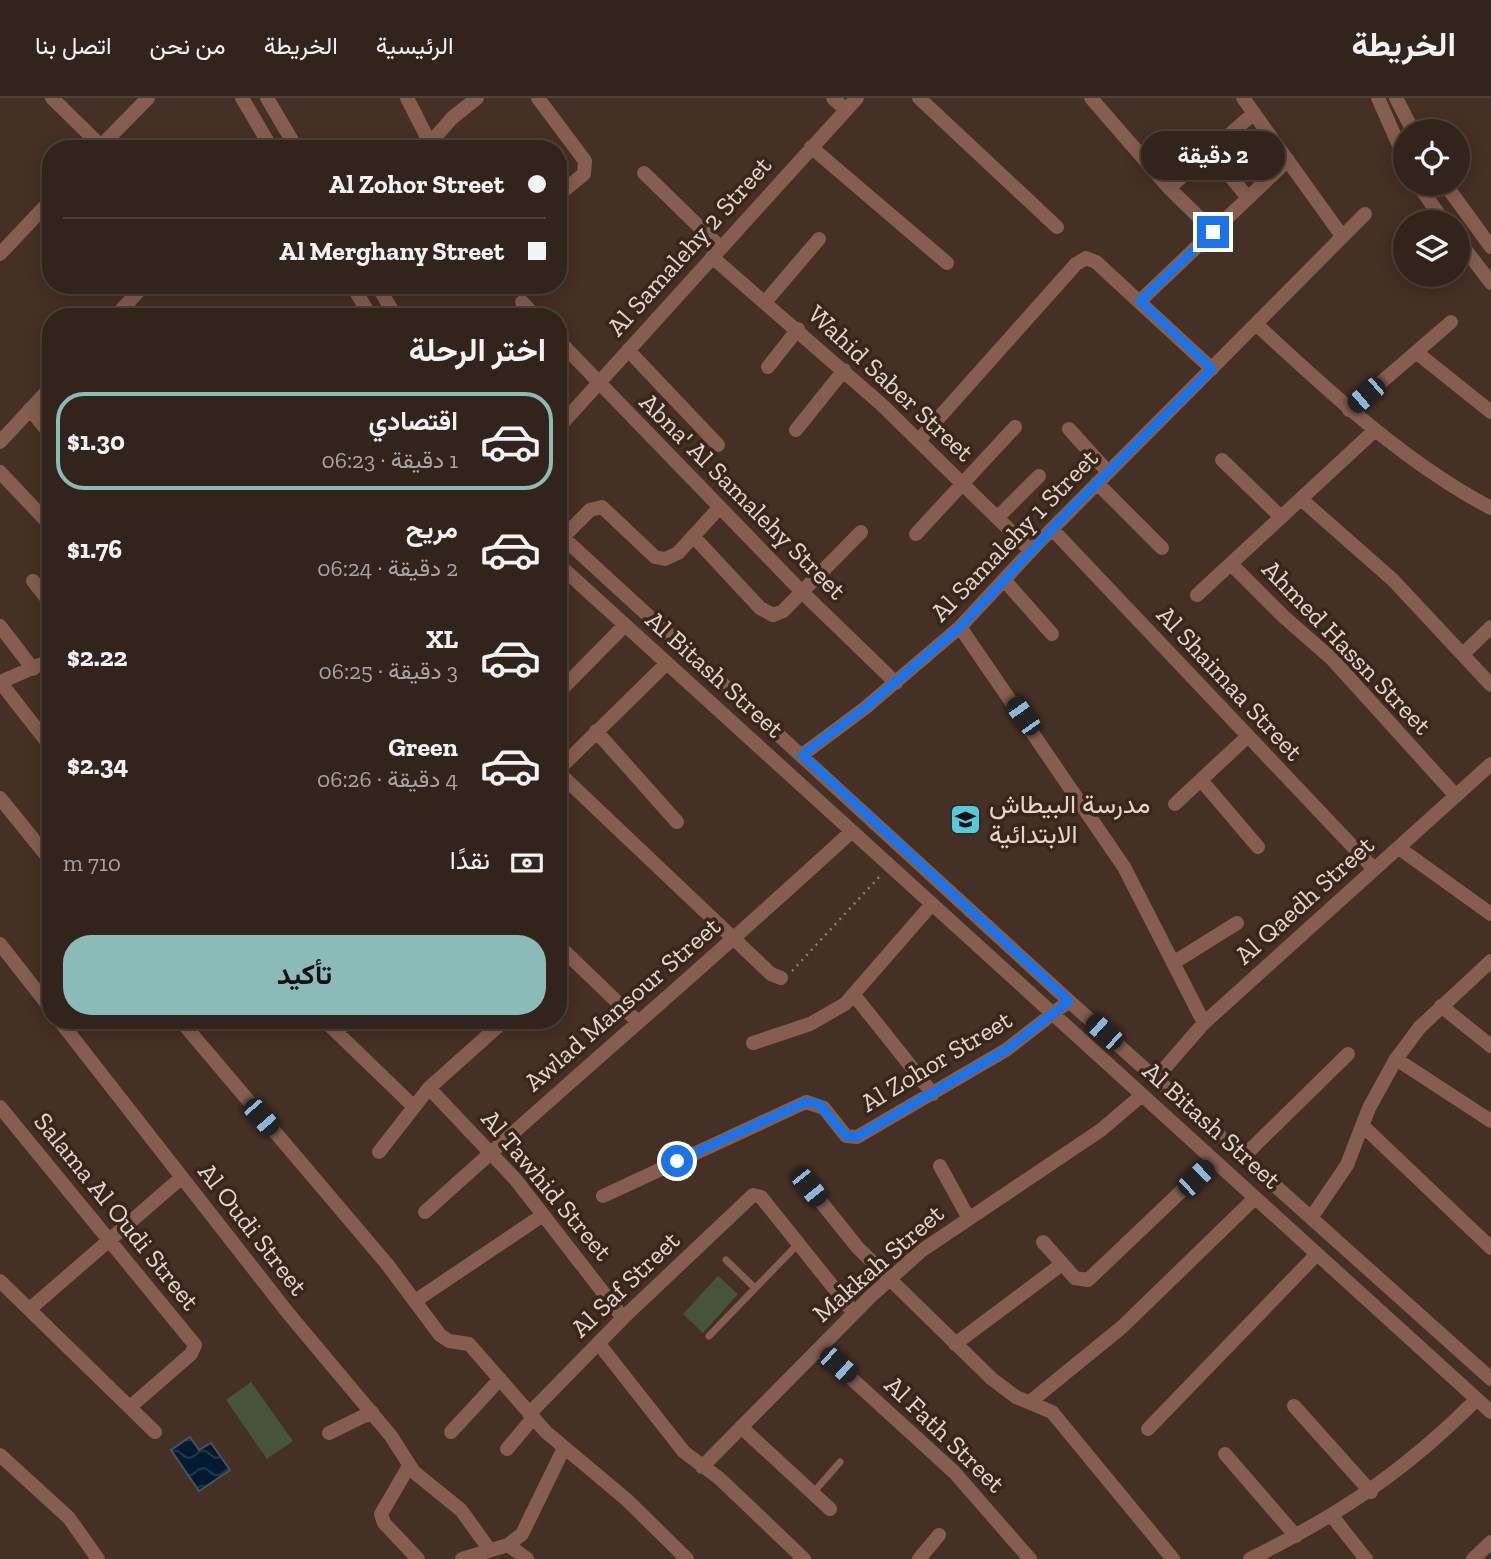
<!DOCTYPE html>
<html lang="ar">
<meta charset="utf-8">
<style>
body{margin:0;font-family:"Zilla Slab",Vazirmatn,serif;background:#3b2c24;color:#f1f3f6;direction:rtl;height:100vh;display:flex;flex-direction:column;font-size:26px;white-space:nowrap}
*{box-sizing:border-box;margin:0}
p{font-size:23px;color:#a9a4a3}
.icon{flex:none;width:38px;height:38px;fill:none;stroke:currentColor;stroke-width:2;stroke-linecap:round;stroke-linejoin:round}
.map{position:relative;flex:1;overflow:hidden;direction:ltr}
.panel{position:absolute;left:42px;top:210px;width:525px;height:721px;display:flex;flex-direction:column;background:#33241b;border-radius:28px;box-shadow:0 4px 18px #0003,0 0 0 2px #4e413a;direction:rtl}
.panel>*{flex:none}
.top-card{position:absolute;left:42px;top:42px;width:525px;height:154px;border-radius:28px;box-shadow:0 4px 18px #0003,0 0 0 2px #4e413a;direction:rtl;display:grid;align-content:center;height:154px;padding:0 21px;background:#33241b}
.tools{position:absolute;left:1393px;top:21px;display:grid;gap:14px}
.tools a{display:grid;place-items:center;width:77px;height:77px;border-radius:50%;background:#33241b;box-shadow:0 4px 18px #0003,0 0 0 2px #4e413a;font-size:35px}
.end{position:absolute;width:32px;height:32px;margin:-16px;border:9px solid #1a73e8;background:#fff;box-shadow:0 0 0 4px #fff}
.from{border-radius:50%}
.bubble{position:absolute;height:49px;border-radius:24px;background:#33241b;box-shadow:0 4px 18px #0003,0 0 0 2px #4e413a;font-size:23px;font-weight:700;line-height:49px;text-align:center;direction:rtl}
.car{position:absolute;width:21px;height:42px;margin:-21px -10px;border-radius:9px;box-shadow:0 0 5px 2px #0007;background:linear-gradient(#222 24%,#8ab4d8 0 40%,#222 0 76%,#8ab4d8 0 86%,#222 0)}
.top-card b{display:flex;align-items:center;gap:24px;height:66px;font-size:26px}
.top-card b+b{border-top:2px solid #4e413a}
.top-card i{width:18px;height:18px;background:#f1f3f6}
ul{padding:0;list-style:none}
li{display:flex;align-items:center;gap:21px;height:98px;margin:0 14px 10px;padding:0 7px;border:4px solid transparent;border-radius:28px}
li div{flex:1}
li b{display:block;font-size:26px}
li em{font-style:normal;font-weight:700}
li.selected{border-color:#8bbbb9}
li>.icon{width:63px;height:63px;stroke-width:1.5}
h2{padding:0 21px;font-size:32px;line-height:84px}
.pay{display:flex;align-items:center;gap:18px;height:77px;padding:0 21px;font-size:26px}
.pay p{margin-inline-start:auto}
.cta{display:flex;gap:14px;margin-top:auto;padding:14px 21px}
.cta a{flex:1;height:80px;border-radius:28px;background:#8bbbb9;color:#111;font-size:28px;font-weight:700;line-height:80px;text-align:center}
header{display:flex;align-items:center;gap:42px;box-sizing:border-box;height:98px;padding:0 35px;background:#33241b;border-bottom:2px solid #4e413a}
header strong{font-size:33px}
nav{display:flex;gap:38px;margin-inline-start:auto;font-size:24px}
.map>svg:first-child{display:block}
.garden{fill:#46543b}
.water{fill:url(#water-waves);stroke:#46535f;stroke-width:2}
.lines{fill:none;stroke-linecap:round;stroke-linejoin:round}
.path{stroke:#8d7c72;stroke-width:2.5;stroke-dasharray:2 5;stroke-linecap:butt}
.lane{stroke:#855e4f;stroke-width:7}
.street{stroke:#855e4f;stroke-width:14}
.route{stroke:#1a73e8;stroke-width:9}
.labels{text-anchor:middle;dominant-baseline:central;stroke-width:7;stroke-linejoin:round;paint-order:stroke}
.street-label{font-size:26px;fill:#e3d6ce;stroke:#39261a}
.poi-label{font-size:26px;fill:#e3d6ce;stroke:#39261a;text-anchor:start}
</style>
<header>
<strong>الخريطة</strong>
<nav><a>الرئيسية</a><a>الخريطة</a><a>من نحن</a><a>اتصل بنا</a></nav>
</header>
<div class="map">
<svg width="1491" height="1461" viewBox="0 0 1491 1461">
<defs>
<pattern id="water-waves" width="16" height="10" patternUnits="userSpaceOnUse" patternTransform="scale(1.75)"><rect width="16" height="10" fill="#021b30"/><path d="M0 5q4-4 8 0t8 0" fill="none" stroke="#273b4d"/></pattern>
</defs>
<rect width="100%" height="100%" fill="#443024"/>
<!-- garden -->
<path class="garden" d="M718,1178l20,18 -35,39 -20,-19z
M251,1284l42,59 -26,18 -41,-59z"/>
<!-- water -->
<path class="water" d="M190,1339l9,13 12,-7 19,27 -31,21 -28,-41z"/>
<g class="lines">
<!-- path -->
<path class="path" d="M792,873l88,-95"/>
<!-- lane -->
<path class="lane" d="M726,1162l29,28
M709,1238l89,-92
M813,1395l27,-31"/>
<!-- street -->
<path class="street" d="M52,0l52,51
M242,0l30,51
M267,0l30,51
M407,0l26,51
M538,0l47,63 -1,13 -26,21
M833,0l13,12
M919,0l138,129
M1091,0l78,90 44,43
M1243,0l99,138
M1378,0l27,61
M1396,0l17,33
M811,49l136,116
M98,51l50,-51
M425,51l27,-31 25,-20
M1210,53l38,47
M644,75l77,75
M1418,86l26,38
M1445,86l46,63
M1169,90l85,-75
M1458,142l33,43
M0,156l51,-54
M712,159l170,148 149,146
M352,187l19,32
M377,187l19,32
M766,203l53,-62
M1140,203l148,-141
M522,204l14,15
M115,219l29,-32
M1256,226c74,68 146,137 235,184
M558,242l244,252 94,91
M628,252l90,95
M1416,254l75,60
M768,269l30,-38
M30,311l21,26
M1349,312l102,-88
M558,330l299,-330
M1069,331l39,43
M796,332l48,-60
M919,342l157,-176 10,-6 10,4 116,107
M0,344l51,-55
M1222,362l59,57
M0,374l51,54
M1097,385l65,65
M1301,401l92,81 98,105
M998,419l41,-41
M1052,431l322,340
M558,435l511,468 422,378
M916,436l99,-107
M693,438l67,72 13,7 10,-4 78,-79
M563,439l27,-27 12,-3 53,50 10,2 13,-6 41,-45
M558,466l933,848
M1231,466l53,53 48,42 124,137
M33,483l18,23
M1005,483l47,53
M1197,497l177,-164
M0,528l33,43
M960,529l164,240 80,156
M1463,556l28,-27
M0,584l51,65
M0,584l51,-22
M558,595l67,-68
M596,633l81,91
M802,657l63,-47 95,-81 80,-86 325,-327
M558,672l109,-107
M558,674l213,202 10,4
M1201,682l57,67
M0,700l51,63
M1175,706l72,-67
M1399,750l92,66
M0,846l51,65
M558,847l79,76
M1173,865l64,-40
M854,897l79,99
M1441,908l50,40
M59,922l229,293 103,123 23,36 47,38 28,39
M180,922l207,244 53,71 9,6 20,3 77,88 81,68 60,59
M324,922l89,86
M336,933l15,-11
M753,945l57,-19 35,-20 87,-100
M1396,961l95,62
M1156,980l48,-55 287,-259
M429,990l87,92 107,138
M0,1009l195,238 -4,9 -61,53
M1363,1028l128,122
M379,1054l50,-64 76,-68
M1243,1059l105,-103
M940,1068l28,51
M809,1089l49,61 134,131 24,18 36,15 121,147
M603,1098l203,-94 18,6 22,28 11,1 149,-87 63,-49
M425,1114c141,-128 286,-251 426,-380
M1311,1120l36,-53 22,-57 27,-49 24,-32 71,-66
M1043,1144l32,36 13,2 125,-119
M0,1183l155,151
M415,1203l128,-86
M31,1210l150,-130
M599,1246l85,108 35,26 85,81
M955,1246l107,-80
M819,1251l135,123 76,87
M1030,1304l92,-75 133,-129
M1294,1308l77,86
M529,1316l94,-96 130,-123 8,2 93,116
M741,1329l89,82
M1148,1331l169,-175
M451,1334l49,-53
M329,1335l43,-21
M507,1351l26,-31
M1225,1356l71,82
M0,1357l69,63 29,41
M409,1368l-28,48 3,9 34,36
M702,1369l169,-171 50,-45 180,-121 41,-35
M1332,1418l34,43
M508,1447l19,14
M462,1461l46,-14 14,-11 42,-86
M919,1461l20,-24
M1250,1461c91,-45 155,-88 227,-160
M1473,1461l18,-17"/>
</g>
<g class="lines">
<!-- route -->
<path class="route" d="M677,1063l129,-59 13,2 27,32 11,1 149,-87 63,-49 -267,-246 63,-47 95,-81 111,-118 141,-140 -72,-68 73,-69"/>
</g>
<!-- icons -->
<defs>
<symbol id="school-square" viewBox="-11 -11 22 22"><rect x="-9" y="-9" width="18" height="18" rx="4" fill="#53cbdb" stroke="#39261a"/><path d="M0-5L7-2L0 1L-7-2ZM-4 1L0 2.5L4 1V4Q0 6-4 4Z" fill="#111"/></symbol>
</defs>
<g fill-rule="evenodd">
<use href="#school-square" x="948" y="704" width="35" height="35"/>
</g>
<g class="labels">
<!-- street labels -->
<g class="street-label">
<text transform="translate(689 148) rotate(-48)">Al Samalehy 2 Street</text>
<text transform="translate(891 285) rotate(43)">Wahid Saber Street</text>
<text transform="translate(743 398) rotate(45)">Abna' Al Samalehy Street</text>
<text transform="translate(1014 437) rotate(-46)">Al Samalehy 1 Street</text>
<text transform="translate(1347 549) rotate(46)">Ahmed Hassn Street</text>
<text transform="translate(715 576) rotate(42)">Al Bitash Street</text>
<text transform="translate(1230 585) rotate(47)">Al Shaimaa Street</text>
<text transform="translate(1304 802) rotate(-42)">Al Qaedh Street</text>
<text transform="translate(622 906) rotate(-41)">Awlad Mansour Street</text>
<text transform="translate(936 963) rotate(-31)">Al Zohor Street</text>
<text transform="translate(1212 1027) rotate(42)">Al Bitash Street</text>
<text transform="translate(547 1087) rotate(50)">Al Tawhid Street</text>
<text transform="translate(117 1113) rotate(51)">Salama Al Oudi Street</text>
<text transform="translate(253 1131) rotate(52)">Al Oudi Street</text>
<text transform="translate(878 1165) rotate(-41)">Makkah Street</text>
<text transform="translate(625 1186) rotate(-44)">Al Saf Street</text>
<text transform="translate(945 1336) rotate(44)">Al Fath Street</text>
</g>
<!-- poi labels -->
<g class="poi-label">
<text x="989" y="706">مدرسة البيطاش<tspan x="989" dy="30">الابتدائية</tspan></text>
</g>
</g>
</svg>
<div class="tools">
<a><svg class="icon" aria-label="locate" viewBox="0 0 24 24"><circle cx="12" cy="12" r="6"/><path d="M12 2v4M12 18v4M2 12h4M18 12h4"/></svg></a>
<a><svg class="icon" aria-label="layers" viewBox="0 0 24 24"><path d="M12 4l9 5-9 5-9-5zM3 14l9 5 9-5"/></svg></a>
</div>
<i class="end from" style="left:677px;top:1063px"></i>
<i class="end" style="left:1213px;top:134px"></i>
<div class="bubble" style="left:1141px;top:33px;width:144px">2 دقيقة</div>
<i class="car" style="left:1366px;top:297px;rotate:229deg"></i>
<i class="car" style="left:1023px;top:618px;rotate:325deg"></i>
<i class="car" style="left:1104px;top:934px;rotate:312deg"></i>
<i class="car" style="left:261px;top:1019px;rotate:139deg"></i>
<i class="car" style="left:1196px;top:1080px;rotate:46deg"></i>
<i class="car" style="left:809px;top:1089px;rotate:141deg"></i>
<i class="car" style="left:838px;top:1267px;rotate:132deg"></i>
<div class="top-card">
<b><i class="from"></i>Al Zohor Street</b>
<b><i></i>Al Merghany Street</b>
</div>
<section class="panel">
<h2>اختر الرحلة</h2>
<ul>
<li class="selected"><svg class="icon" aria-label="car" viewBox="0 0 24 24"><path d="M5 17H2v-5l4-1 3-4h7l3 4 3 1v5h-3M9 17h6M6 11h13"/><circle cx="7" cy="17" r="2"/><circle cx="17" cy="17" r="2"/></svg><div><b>اقتصادي</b><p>1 دقيقة · 06:23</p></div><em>$1.30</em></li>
<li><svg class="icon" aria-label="car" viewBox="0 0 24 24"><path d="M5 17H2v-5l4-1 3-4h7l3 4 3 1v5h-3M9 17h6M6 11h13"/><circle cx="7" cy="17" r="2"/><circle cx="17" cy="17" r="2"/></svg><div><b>مريح</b><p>2 دقيقة · 06:24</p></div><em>$1.76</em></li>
<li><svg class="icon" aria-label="car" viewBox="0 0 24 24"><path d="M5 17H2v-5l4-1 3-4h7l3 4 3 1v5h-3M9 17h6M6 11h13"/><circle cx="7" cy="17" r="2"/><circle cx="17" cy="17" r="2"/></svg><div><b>XL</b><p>3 دقيقة · 06:25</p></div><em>$2.22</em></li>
<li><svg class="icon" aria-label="car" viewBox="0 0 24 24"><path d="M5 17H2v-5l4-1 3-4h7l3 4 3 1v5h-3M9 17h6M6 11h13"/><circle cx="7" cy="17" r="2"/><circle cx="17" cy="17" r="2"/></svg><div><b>Green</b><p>4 دقيقة · 06:26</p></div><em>$2.34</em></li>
</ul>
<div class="pay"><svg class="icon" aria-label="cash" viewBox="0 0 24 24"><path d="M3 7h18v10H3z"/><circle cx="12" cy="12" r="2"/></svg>نقدًا<p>710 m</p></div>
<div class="cta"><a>تأكيد</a></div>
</section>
</div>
